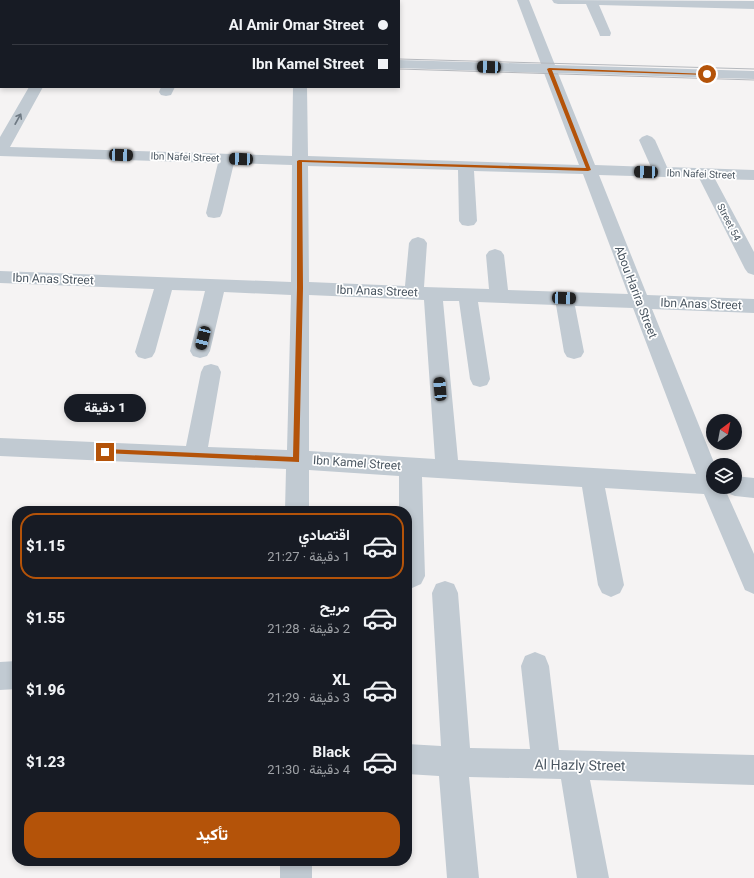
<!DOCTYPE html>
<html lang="ar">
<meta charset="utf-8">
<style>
body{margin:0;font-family:Roboto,Vazirmatn,sans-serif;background:#20242c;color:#f1f3f6;direction:rtl;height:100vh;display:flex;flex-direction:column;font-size:15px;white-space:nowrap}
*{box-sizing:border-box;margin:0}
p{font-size:13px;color:#9ea1a6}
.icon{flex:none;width:22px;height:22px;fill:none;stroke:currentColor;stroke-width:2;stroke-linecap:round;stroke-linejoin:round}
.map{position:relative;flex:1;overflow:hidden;direction:ltr}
.details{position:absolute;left:12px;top:506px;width:400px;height:360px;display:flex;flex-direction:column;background:#171b24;border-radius:16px;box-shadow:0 2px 6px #0003;direction:rtl}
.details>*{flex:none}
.hud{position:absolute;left:0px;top:0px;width:400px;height:88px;box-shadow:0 2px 6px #0003;direction:rtl;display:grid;align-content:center;height:88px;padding:0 12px;background:#171b24}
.needle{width:26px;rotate:32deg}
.buttons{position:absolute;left:706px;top:414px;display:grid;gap:8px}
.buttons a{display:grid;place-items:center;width:36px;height:36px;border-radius:50%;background:#171b24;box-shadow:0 2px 6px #0003;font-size:20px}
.end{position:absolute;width:18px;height:18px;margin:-9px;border:5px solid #b45309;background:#fff;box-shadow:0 0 0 2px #fff}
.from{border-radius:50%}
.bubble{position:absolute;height:28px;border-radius:14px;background:#171b24;box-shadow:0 2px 6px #0003;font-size:13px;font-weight:800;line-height:28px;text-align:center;direction:rtl}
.car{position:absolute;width:12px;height:24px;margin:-12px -6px;border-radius:5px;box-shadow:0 0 3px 1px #0007;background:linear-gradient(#222 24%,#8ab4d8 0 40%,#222 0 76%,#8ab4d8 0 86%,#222 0)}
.hud b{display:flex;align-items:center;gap:14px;height:38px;font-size:15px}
.hud b+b{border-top:1px solid #363941}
.hud i{width:10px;height:10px;background:#f1f3f6}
ul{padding:7px 0 0;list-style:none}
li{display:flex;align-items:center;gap:12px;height:66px;margin:0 8px 6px;padding:0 4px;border:2px solid transparent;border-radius:16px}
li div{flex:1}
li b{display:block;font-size:15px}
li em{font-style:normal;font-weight:800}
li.current{border-color:#b45309}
li>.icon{width:36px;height:36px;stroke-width:1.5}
.cta{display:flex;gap:8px;margin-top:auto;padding:8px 12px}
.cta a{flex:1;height:46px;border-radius:16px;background:#b45309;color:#fff;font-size:16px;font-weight:800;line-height:46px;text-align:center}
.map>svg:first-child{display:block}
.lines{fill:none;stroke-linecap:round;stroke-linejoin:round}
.highway-casing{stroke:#7690ad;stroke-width:2}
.minor{fill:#c1cad2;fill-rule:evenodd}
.highway{fill:#8ba5c1;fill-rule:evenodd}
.tram{stroke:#b5b8bd;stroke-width:1}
.oneway{stroke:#6e7983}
.route{fill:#b45309}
.labels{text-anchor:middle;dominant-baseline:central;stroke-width:3.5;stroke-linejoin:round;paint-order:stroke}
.far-street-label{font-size:10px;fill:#4a5661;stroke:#fff}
.street-label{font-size:12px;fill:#4a5661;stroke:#fff}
.near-street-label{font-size:14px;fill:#4a5661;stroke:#fff}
</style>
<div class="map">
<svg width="754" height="878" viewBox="0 0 754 878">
<rect width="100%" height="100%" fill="#f5f3f3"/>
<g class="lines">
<defs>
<path id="highway" d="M0,0l6,1h-5l-1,7z
M0,18h1v8h-1z
M0,36h1v8h-1z"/>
</defs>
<!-- highway casing -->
<use href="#highway" class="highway-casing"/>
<!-- minor -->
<path class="minor" d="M294,0h12v1h-12z
M517,0h12l26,65 199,6v8l-196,-6 37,92 56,2 -12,-27 3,-3 5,-2 5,2 3,3 12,27 87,3v10l-39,-1 39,73v23l-6,-2 -3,-4 -46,-91 -100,-3 48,120 107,4v14l-102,-4 63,156h-2v22h11l30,67v40l-9,-4 -41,-96 -99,-6 19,97 -4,8 -9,4 -9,-4 -4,-8 -16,-98 -160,-10 3,99 -4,8 -9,4 -5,-2v-75h-8v-35l-90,-6v41h-24l1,-42 -286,-13v-18l186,8 15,-74 3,-6 7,-2 7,2 3,6 -13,75 79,3 4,-155 -67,-3 -14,59 -3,5 -7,2 -7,-2 -3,-5 15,-60 -33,-1 -17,62 -3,5 -7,2 -7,-2 -3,-5 19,-63 -154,-6v-12l291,11 1,-117 -58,-2 -12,50 -2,4 -6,1 -6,-1 -2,-4 12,-50 -218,-7v-19l29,-50h14l-33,60 282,9 1,-69h14l1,69 271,9 -35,-92 -145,-5v-8l142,4zM308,166l150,4 1,51 3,4 6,1 6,-1 3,-4 -3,-50 109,3 45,120 -120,-4 -4,-35 -3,-4 -6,-2 -6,2 -3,4 3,34 -65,-2 3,-44 -3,-4 -6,-2 -6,2 -3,4 -4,43 -96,-4zM309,295l115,5 11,159 -126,-8zM443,301h16l11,78 3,6 7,2 7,-2 3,-6 -12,-77 78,3 8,47 3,5 7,2 7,-2 3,-5 -9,-46 58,2 63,166 -238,-14z
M552,0l202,1v8l-155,-4 12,28 -1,3h-10l-1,-3 -13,-29h-28l-4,-1z
M0,57h1v8h-1z
M161,87h14l-4,8 -5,1 -5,-1 -2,-3z
M735,476l19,2v20l-19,-2 -8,-3 -3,-6h11z
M445,581l9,3 4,9 12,155 60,1 -9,-83 4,-10 10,-4 10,4 4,10 10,84 195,5v30l-164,-5 19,98h-32l-16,-99 -92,-2 10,101h-32l-8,-102 -32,-2v-30l34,2 -9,-153 4,-9z
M17,661v28l-17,1v-28z
M280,861h32v17h-32z"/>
<!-- highway -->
<use href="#highway" class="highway"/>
<!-- tram -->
<path class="tram" d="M399,59l355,10
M399,69l355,11"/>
</g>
<!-- one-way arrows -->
<defs><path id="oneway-shaft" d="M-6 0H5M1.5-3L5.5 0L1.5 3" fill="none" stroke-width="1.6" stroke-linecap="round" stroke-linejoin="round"/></defs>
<use class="oneway" href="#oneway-shaft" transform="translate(18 119) rotate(-61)"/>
<!-- route -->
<path class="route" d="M549,68l160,6 -2,1 -155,-5 39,100 -3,1 -286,-9 1,126 -4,174 -196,-9 -1,-1 3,-3 188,8 4,-169v-127l2,-1 287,8 -39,-99z"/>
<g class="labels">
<!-- far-street labels -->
<g class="far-street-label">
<text transform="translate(185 157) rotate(2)">Ibn Nafei Street</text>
<text transform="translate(701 174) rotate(2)">Ibn Nafei Street</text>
<text transform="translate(729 222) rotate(63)">Street 54</text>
</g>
<!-- street labels -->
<g class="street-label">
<text transform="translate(53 279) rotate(2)">Ibn Anas Street</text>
<text transform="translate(377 291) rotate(2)">Ibn Anas Street</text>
<text transform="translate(636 292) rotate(69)">Abou Harira Street</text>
<text transform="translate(701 304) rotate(2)">Ibn Anas Street</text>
<text transform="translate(357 463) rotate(4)">Ibn Kamel Street</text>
</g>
<!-- near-street labels -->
<g class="near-street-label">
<text transform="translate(580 765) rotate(1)">Al Hazly Street</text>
</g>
</g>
</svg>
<div class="buttons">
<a><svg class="needle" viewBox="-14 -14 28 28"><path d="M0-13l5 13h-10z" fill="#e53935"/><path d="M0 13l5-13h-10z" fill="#9ea1a6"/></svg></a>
<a><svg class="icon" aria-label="layers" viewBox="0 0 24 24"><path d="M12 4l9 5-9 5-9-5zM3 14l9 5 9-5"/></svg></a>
</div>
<i class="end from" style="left:707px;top:74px"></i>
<i class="end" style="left:105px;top:452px"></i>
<div class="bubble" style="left:64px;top:394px;width:82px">1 دقيقة</div>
<i class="car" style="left:489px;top:67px;rotate:272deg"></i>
<i class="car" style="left:121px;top:155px;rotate:92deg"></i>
<i class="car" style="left:241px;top:159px;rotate:272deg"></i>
<i class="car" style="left:646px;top:172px;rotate:272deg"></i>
<i class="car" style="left:564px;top:298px;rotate:92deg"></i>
<i class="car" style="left:203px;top:338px;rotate:194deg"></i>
<i class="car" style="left:440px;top:389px;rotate:355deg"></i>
<div class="hud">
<b><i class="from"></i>Al Amir Omar Street</b>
<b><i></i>Ibn Kamel Street</b>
</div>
<section class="details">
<ul>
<li class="current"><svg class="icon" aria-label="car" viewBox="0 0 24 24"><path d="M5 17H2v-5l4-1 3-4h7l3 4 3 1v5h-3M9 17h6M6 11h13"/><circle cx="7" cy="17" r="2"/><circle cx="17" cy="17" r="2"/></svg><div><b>اقتصادي</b><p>1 دقيقة · 21:27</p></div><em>$1.15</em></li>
<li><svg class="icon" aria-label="car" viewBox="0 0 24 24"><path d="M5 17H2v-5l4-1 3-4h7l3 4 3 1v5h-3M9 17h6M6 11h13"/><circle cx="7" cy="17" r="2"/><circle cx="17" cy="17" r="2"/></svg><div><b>مريح</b><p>2 دقيقة · 21:28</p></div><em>$1.55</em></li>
<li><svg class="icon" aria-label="car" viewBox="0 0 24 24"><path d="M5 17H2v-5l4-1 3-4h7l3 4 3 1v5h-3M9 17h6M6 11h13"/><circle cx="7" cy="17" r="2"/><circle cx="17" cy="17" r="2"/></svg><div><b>XL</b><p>3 دقيقة · 21:29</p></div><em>$1.96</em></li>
<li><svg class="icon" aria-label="car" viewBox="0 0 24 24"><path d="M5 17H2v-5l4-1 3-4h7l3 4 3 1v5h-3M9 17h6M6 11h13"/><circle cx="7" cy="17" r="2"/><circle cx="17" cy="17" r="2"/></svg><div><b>Black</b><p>4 دقيقة · 21:30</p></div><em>$1.23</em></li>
</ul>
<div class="cta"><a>تأكيد</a></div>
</section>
</div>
